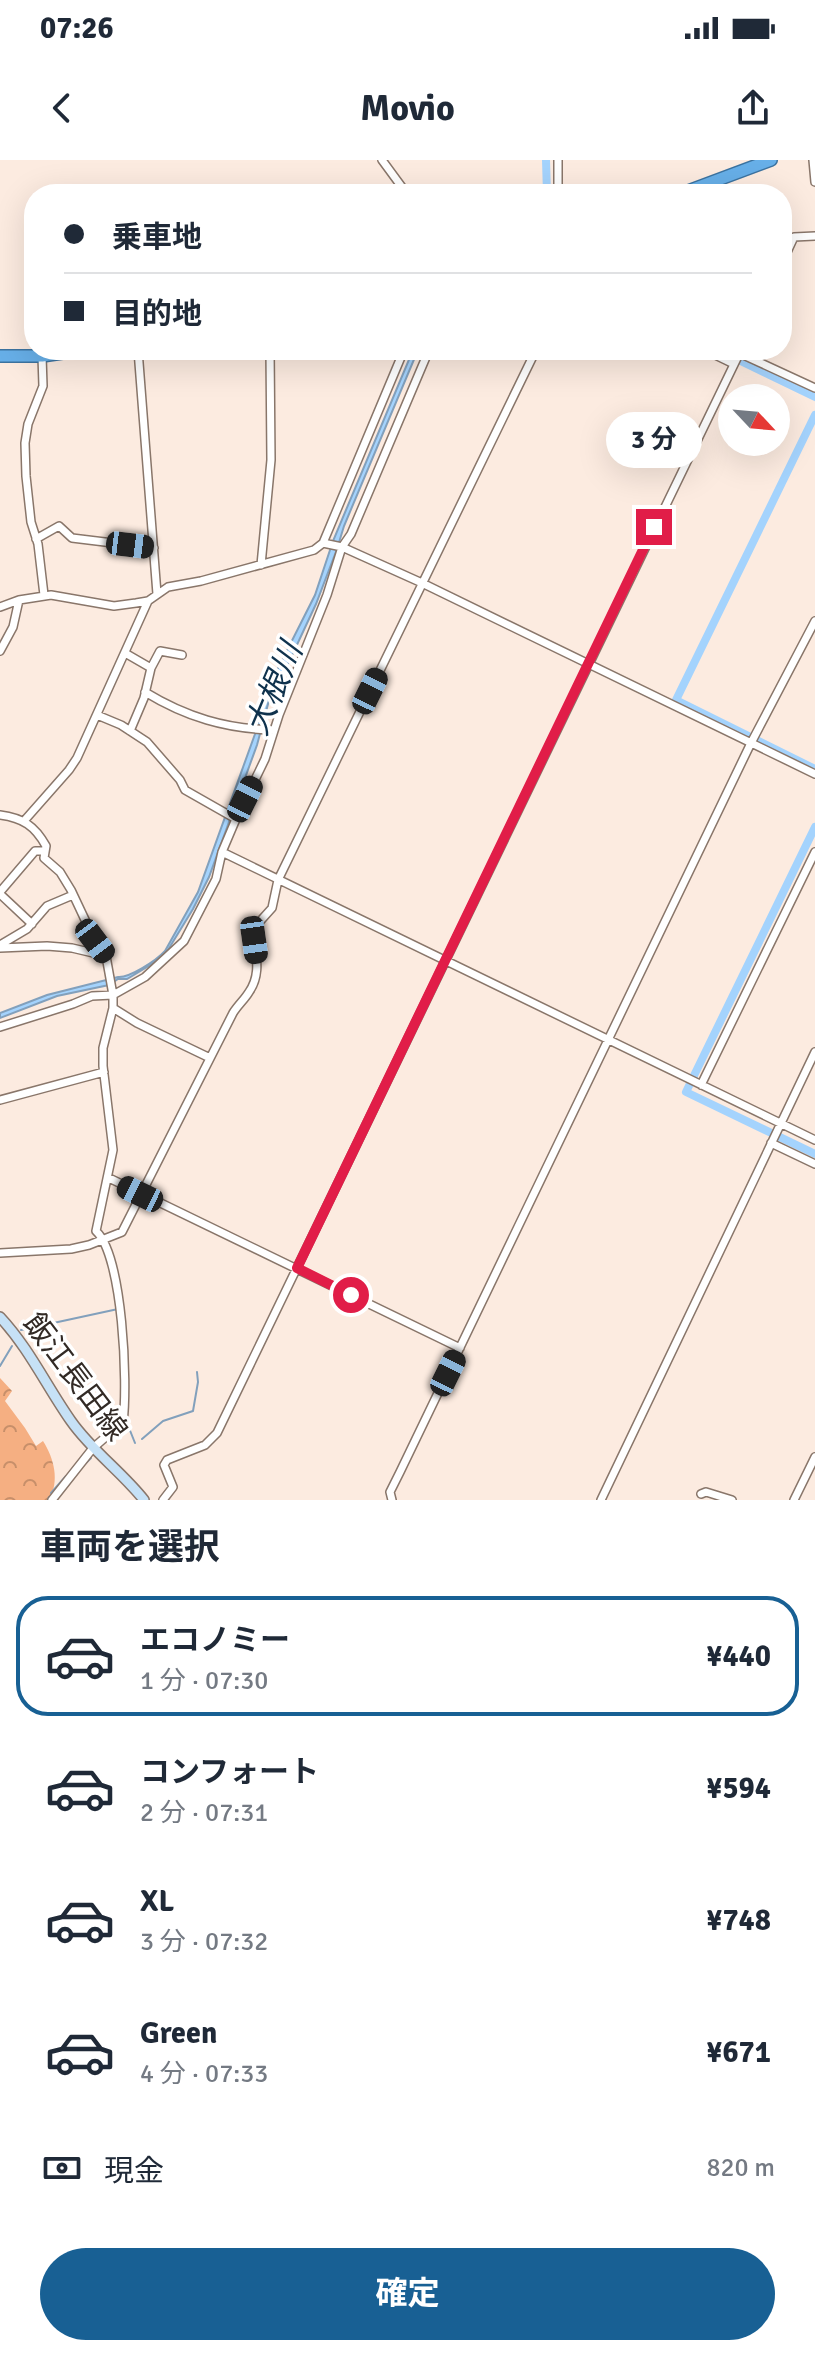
<!DOCTYPE html>
<html lang="ja">
<meta charset="utf-8">
<style>
body{margin:0;font-family:Signika,"Noto Sans JP",sans-serif;background:#f2f2f3;color:#1f2937;height:100vh;display:flex;flex-direction:column;font-size:30px;white-space:nowrap}
*{box-sizing:border-box;margin:0}
p{font-size:26px;color:#747a83}
.icon{flex:none;width:44px;height:44px;fill:none;stroke:currentColor;stroke-width:2;stroke-linecap:round;stroke-linejoin:round}
.map{position:relative;height:1340px;overflow:hidden}
.sheet{display:flex;flex-direction:column;background:#fff;flex:1}
.sheet>*{flex:none}
.guide{position:absolute;left:24px;top:24px;width:768px;height:176px;border-radius:32px;box-shadow:0 8px 32px #0002;display:grid;align-content:center;height:176px;padding:0 40px;background:#fff}
.needle{width:52px;rotate:116deg}
.controls{position:absolute;left:718px;top:224px;display:grid;gap:16px}
.controls a{display:grid;place-items:center;width:72px;height:72px;border-radius:50%;background:#fff;box-shadow:0 8px 32px #0002;font-size:40px}
.end{position:absolute;width:36px;height:36px;margin:-18px;border:10px solid #e11d48;background:#fff;box-shadow:0 0 0 4px #fff}
.from{border-radius:50%}
.bubble{position:absolute;height:56px;border-radius:28px;background:#fff;box-shadow:0 8px 32px #0002;font-size:26px;font-weight:700;line-height:56px;text-align:center}
.car{position:absolute;width:24px;height:48px;margin:-24px -12px;border-radius:10px;box-shadow:0 0 6px 2px #0007;background:linear-gradient(#222 24%,#8ab4d8 0 40%,#222 0 76%,#8ab4d8 0 86%,#222 0)}
.guide b{display:flex;align-items:center;gap:28px;height:76px;font-size:30px}
.guide b+b{border-top:2px solid #e0e1e3}
.guide i{width:20px;height:20px;background:#1f2937}
ul{padding:0;list-style:none}
li{display:flex;align-items:center;gap:24px;height:120px;margin:0 16px 12px;padding:0 24px;border:4px solid transparent;border-radius:32px}
li div{flex:1}
li b{display:block;font-size:30px}
li em{font-style:normal;font-weight:700}
li.active{border-color:#186094}
li>.icon{width:72px;height:72px;stroke-width:1.5}
h2{padding:0 40px;font-size:36px;line-height:96px}
.pay{display:flex;align-items:center;gap:20px;height:88px;padding:0 40px;font-size:30px}
.pay p{margin-inline-start:auto}
.button{display:flex;gap:16px;margin-top:auto;padding:16px 40px}
.button a{flex:1;height:92px;border-radius:48px;background:#186094;color:#fff;font-size:32px;font-weight:700;line-height:92px;text-align:center}
.status{display:flex;justify-content:space-between;align-items:center;height:56px;padding:0 40px;background:#fff;direction:ltr}
.status svg{height:22px;fill:currentColor}
header{display:flex;justify-content:space-between;align-items:center;height:104px;padding:0 40px;background:#fff;font-size:36px;font-weight:700}
.map>svg:first-child{display:block}
.forest{fill:url(#forest-crowns)}
.water{fill:#a4d3fd;stroke:#82a0bc;stroke-width:2}
.lines{fill:none;stroke-linecap:round;stroke-linejoin:round}
.stream{stroke:#82a0bc;stroke-width:2}
.canal{stroke:#a4d3fd;stroke-width:8}
.minor-casing{stroke:#89766a;stroke-width:10}
.secondary-casing{stroke:#89766a;stroke-width:12}
.trunk-casing{stroke:#3c73a0;stroke-width:14}
.minor{stroke:#fff;stroke-width:7}
.secondary{stroke:#c6e1f6;stroke-width:9}
.trunk{stroke:#67afe8;stroke-width:11}
.route{stroke:#e11d48;stroke-width:10}
.labels{text-anchor:middle;dominant-baseline:central;stroke-width:7;stroke-linejoin:round;paint-order:stroke}
.street-label{font-size:30px;fill:#322a25;stroke:#fff}
.water-label{font-size:32px;font-style:italic;fill:#0f324d;stroke:#fff}
</style>
<div class="status"><b>07:26</b><svg viewBox="0 0 49 12"><path d="M0 12V9h3v3zM5 12V6h3v6zM10 12V3h3v9zM15 12V0h3v12zM26 1h20v11H26zM47 4h2v5h-2z"/></svg></div>
<header><svg class="icon" aria-label="back" viewBox="0 0 24 24"><path d="M15 5l-7 7 7 7"/></svg>Movio<svg class="icon" aria-label="share" viewBox="0 0 24 24"><path d="M12 15V3M7 8l5-5 5 5M5 13v7h14v-7"/></svg></header>
<div class="map">
<svg width="815" height="1340" viewBox="0 0 815 1340">
<defs>
<pattern id="forest-crowns" width="20" height="18" patternUnits="userSpaceOnUse" patternTransform="scale(2)"><rect width="20" height="18" fill="#f5af82"/><path d="M2 6a3 3 0 1 1 6 0M12 15a3 3 0 1 1 6 0" fill="none" stroke="#c78f6a"/></pattern>
</defs>
<rect width="100%" height="100%" fill="#fcebe0"/>
<!-- forest -->
<path class="forest" d="M0,1218l12,13 -7,10 20,27 11,18 7,-5c11,17 17,40 6,59h-49z"/>
<!-- water -->
<path class="water" d="M413,190h5l-74,176 -7,23 -21,55 -28,60 -17,29 -14,52 -48,132 -16,32 -25,41 -11,11 -30,18h-9l-9,6 -52,11 -57,22v-5l47,-18 71,-18c11,1 38,-16 47,-26l33,-59 57,-158 10,-40 50,-99 18,-54z"/>
<g class="lines">
<!-- stream -->
<path class="stream" d="M21,1170l97,-21
M0,1206l12,-20
M121,1269l8,-1 6,15
M142,1279l21,-18 30,-10 5,-29 -1,-10
M83,1306l8,-8
M51,1333l15,-17
M48,1340l1,-3"/>
<!-- canal -->
<path class="canal" d="M546,0l1,34
M718,190l97,47
M815,255l-139,285 139,69
M815,667l-129,265 129,62"/>
<defs>
<path id="minor" d="M382,0l25,34
M558,0v34
M813,0l2,22
M782,103l12,-26 21,-1
M138,190l19,244
M705,190l29,14
M739,193l76,35
M42,196l1,30 -15,38 -3,19 1,33 5,46 7,22 6,51
M36,379l23,-13 13,12 82,10
M323,383l19,4 80,36 393,191
M261,405l10,-105 -1,-110
M0,447l19,-7 32,-5 63,11 22,-3 12,-2 20,-14 33,-6 113,-31 9,-7 81,-193
M0,491l13,-24 6,-27
M125,493l26,15 -7,30 -14,33
M151,508l9,-17 22,4
M145,532c41,25 81,37 129,38
M97,555l24,10 26,17 33,38 5,10 51,29
M0,655c23,3 35,11 46,31l-2,12 16,14 11,18 24,51 11,15 7,39v13l-10,40v18l10,84 -17,81c27,25 32,153 27,191l-30,26 -41,52
M24,661l45,-51 8,-12 71,-157
M222,692l593,288
M0,732l35,-41h10
M0,734l32,30
M0,785l27,-16 20,-23 26,-11
M0,788l47,-2 25,2 34,8
M113,848l24,15 73,35
M0,867l73,-23 19,-8 21,-1 32,-18 39,-36 32,-62 6,-27 14,-33 29,-60 14,-44 48,-120 15,-48 9,-13 78,-184
M701,925l114,-233
M0,940l104,-28
M771,983l44,21
M109,1018l351,170
M0,1093l71,-4 18,-4 33,-13 111,-219c5,-8 12,-14 16,-21 14,-20 5,-41 5,-64l18,-20 6,-28 258,-530
M701,1334l5,-2 26,8
M163,1340l10,-13 -9,-22 3,-5 38,-15 12,-12 524,-1083
M392,1340l-2,-8 10,-20 351,-729 64,-122
M601,1340l214,-448
M794,1340l21,-43"/>
<path id="secondary" d="M0,1157c29,31 47,70 71,104 21,30 51,51 73,79"/>
<path id="trunk" d="M680,34l91,-34
M0,196h42l41,-6"/>
</defs>
<!-- minor casing -->
<use href="#minor" class="minor-casing"/>
<!-- secondary casing -->
<use href="#secondary" class="secondary-casing"/>
<!-- trunk casing -->
<use href="#trunk" class="trunk-casing"/>
<!-- minor -->
<use href="#minor" class="minor"/>
<!-- secondary -->
<use href="#secondary" class="secondary"/>
<!-- trunk -->
<use href="#trunk" class="trunk"/>
</g>
<g class="lines">
<!-- route -->
<path class="route" d="M351,1135l-54,-27 357,-741"/>
</g>
<g class="labels">
<!-- street labels -->
<g class="street-label">
<text transform="translate(75 1217) rotate(53)">飯江長田線</text>
</g>
<!-- water labels -->
<g class="water-label">
<text transform="translate(274 529) rotate(-67)">大根川</text>
</g>
</g>
</svg>
<div class="controls">
<a><svg class="needle" viewBox="-14 -14 28 28"><path d="M0-13l5 13h-10z" fill="#e53935"/><path d="M0 13l5-13h-10z" fill="#747a83"/></svg></a>
</div>
<i class="end from" style="left:351px;top:1135px"></i>
<i class="end" style="left:654px;top:367px"></i>
<div class="bubble" style="left:606px;top:252px;width:96px">3 分</div>
<i class="car" style="left:130px;top:385px;rotate:97deg"></i>
<i class="car" style="left:370px;top:531px;rotate:26deg"></i>
<i class="car" style="left:245px;top:639px;rotate:26deg"></i>
<i class="car" style="left:254px;top:780px;rotate:172deg"></i>
<i class="car" style="left:95px;top:781px;rotate:143deg"></i>
<i class="car" style="left:140px;top:1034px;rotate:296deg"></i>
<i class="car" style="left:448px;top:1213px;rotate:26deg"></i>
<div class="guide">
<b><i class="from"></i>乗車地</b>
<b><i></i>目的地</b>
</div>
</div>
<section class="sheet">
<h2>車両を選択</h2>
<ul>
<li class="active"><svg class="icon" aria-label="car" viewBox="0 0 24 24"><path d="M5 17H2v-5l4-1 3-4h7l3 4 3 1v5h-3M9 17h6M6 11h13"/><circle cx="7" cy="17" r="2"/><circle cx="17" cy="17" r="2"/></svg><div><b>エコノミー</b><p>1 分 · 07:30</p></div><em>¥440</em></li>
<li><svg class="icon" aria-label="car" viewBox="0 0 24 24"><path d="M5 17H2v-5l4-1 3-4h7l3 4 3 1v5h-3M9 17h6M6 11h13"/><circle cx="7" cy="17" r="2"/><circle cx="17" cy="17" r="2"/></svg><div><b>コンフォート</b><p>2 分 · 07:31</p></div><em>¥594</em></li>
<li><svg class="icon" aria-label="car" viewBox="0 0 24 24"><path d="M5 17H2v-5l4-1 3-4h7l3 4 3 1v5h-3M9 17h6M6 11h13"/><circle cx="7" cy="17" r="2"/><circle cx="17" cy="17" r="2"/></svg><div><b>XL</b><p>3 分 · 07:32</p></div><em>¥748</em></li>
<li><svg class="icon" aria-label="car" viewBox="0 0 24 24"><path d="M5 17H2v-5l4-1 3-4h7l3 4 3 1v5h-3M9 17h6M6 11h13"/><circle cx="7" cy="17" r="2"/><circle cx="17" cy="17" r="2"/></svg><div><b>Green</b><p>4 分 · 07:33</p></div><em>¥671</em></li>
</ul>
<div class="pay"><svg class="icon" aria-label="cash" viewBox="0 0 24 24"><path d="M3 7h18v10H3z"/><circle cx="12" cy="12" r="2"/></svg>現金<p>820 m</p></div>
<div class="button"><a>確定</a></div>
</section>
